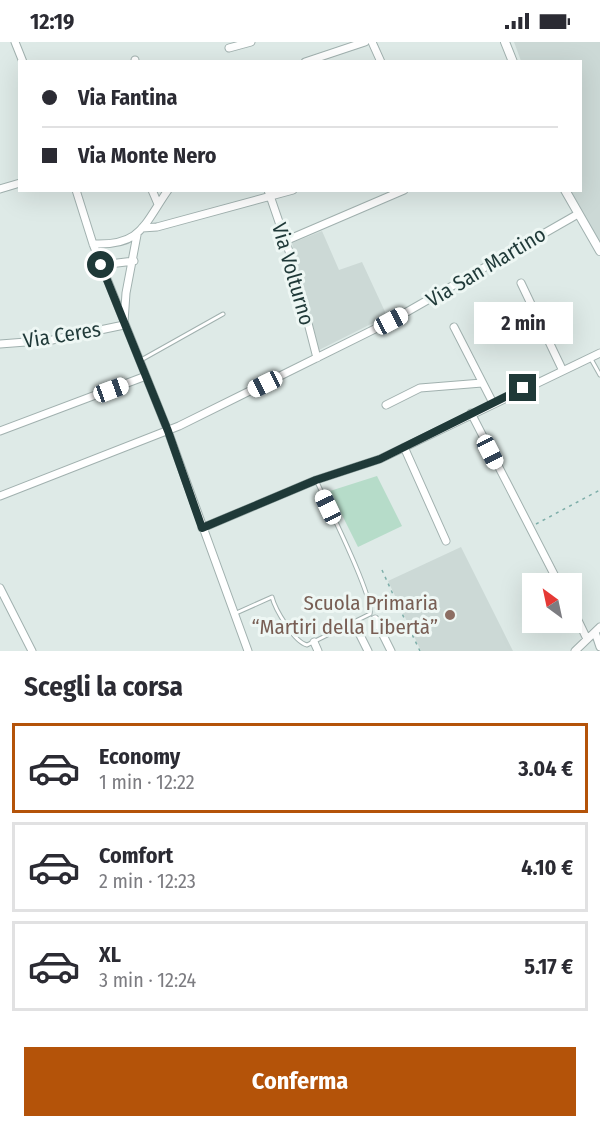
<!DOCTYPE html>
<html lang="it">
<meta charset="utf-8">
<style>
body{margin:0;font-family:"Fira Sans Condensed",sans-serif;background:#f7f7f7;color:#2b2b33;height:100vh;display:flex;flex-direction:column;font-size:22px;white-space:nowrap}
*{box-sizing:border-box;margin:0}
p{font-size:20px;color:#7c7c81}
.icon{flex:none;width:33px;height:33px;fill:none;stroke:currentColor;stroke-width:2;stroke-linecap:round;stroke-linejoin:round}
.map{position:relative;height:609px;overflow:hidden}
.details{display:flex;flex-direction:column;background:#fff;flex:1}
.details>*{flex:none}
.guide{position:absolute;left:18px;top:18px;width:564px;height:132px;border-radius:0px;box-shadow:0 6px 24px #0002;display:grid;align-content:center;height:132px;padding:0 24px;background:#fff}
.needle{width:39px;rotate:327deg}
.fabs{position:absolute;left:522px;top:531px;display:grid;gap:12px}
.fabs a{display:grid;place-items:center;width:60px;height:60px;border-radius:0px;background:#fff;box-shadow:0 6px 24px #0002;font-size:30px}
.end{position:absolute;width:27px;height:27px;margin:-14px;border:8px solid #1f3938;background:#fff;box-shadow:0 0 0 3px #fff}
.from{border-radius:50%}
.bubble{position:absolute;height:42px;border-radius:0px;background:#fff;box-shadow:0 6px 24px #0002;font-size:20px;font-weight:700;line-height:42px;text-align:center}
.car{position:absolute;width:18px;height:36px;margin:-18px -9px;border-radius:8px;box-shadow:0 0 4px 2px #0007;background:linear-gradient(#fff 24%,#345 0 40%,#fff 0 76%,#345 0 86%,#fff 0)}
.guide b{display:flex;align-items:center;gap:21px;height:57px;font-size:22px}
.guide b+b{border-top:2px solid #e1e1e2}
.guide i{width:15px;height:15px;background:#2b2b33}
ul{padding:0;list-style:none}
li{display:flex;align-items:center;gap:18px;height:90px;margin:0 12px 9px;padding:0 12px;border:3px solid #e1e1e2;border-radius:0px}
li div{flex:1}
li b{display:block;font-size:22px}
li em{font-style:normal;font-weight:700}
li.current{border-color:#b45309}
li>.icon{width:54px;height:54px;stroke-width:1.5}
h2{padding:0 24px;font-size:27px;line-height:72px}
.action{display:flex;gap:12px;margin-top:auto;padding:12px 24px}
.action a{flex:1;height:69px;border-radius:0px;background:#b45309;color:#fff;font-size:24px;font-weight:700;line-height:69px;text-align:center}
.status{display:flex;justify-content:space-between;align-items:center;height:42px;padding:0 30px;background:#fff;direction:ltr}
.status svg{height:16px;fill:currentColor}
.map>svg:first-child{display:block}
.built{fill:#ccd9d6}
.green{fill:#b6dcc9}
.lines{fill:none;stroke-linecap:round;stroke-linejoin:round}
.service-casing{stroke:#a1b1af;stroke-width:5}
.minor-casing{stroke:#a1b1af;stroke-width:9}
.tertiary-casing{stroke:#a1b1af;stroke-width:10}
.path{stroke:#7eaea9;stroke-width:1.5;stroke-dasharray:3 4.5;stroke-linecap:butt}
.service{stroke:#fff;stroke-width:3}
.minor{stroke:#fff;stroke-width:7}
.tertiary{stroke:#fff;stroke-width:8}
.route{stroke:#1f3938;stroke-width:8}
.education-dot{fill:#8d6e63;stroke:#eef7f4;stroke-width:2}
.labels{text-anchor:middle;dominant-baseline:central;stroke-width:6;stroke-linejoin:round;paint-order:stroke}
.street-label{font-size:21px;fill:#1f3938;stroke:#eef7f4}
.education-label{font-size:21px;fill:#785e54;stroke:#eef7f4;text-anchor:end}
</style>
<div class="status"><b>12:19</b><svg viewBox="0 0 49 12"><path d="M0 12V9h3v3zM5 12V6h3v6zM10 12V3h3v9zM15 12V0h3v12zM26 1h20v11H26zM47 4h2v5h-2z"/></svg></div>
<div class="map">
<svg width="600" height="609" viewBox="0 0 600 609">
<rect width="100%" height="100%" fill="#deeae7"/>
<!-- built -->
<path class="built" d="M514,0h86v201l-30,-52 10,-1v-128l-59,-1z
M322,189l17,39 23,-8 25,54 -68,34 -27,-107z
M461,505l52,104h-92l-33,-70z"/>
<!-- green -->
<path class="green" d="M377,434l25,50 -44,21 -28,-56z"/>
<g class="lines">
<defs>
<path id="service" d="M591,317l9,16
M141,318l82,-46
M234,572l38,-17c3,12 22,45 35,48l63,-31c5,-15 -44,-112 -53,-132"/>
<path id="minor" d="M15,0l8,20
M372,0l9,20
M229,6l22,-6
M135,18v2
M305,20l60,-20
M0,147l20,-6
M76,148l17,54 75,187 80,220
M152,148l6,14
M268,148l23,67 26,101
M142,186l15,-1 136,-37
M285,199l119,-51
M93,202c48,2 50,-18 75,-54
M101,223l33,-4
M521,241l41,86
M124,280l2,-29 11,-58
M454,285l39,76
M0,302l52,-4 72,-15
M386,363l34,-17 62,-5
M471,371l88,171
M0,389l146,-55
M404,405l42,94
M0,454l179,-70 212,-105 187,-107
M202,486l114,-48 64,-21 220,-106
M0,546l32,63
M572,566l15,31
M375,577l16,32
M357,587l11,22
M595,590l5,15
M314,600l4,9
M575,609l25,-24"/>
<path id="tertiary" d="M505,0l8,20
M565,148l35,61"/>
</defs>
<!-- service casing -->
<use href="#service" class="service-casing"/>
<!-- minor casing -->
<use href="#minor" class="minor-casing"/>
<!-- tertiary casing -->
<use href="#tertiary" class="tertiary-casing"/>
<!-- path -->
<path class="path" d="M536,482l64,-34
M382,528l14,31
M376,569l20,-10 24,50"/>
<!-- service -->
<use href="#service" class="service"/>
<!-- minor -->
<use href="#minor" class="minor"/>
<!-- tertiary -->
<use href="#tertiary" class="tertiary"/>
</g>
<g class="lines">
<!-- route -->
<path class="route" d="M101,223l67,166 34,97 114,-48 64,-21 143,-71"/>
</g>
<!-- markers -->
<circle class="education-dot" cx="450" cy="573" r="6"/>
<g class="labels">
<!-- street labels -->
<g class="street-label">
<text transform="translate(486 225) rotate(-31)">Via San Martino</text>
<text transform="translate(293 232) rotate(74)">Via Volturno</text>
<text transform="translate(62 293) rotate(-9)">Via Ceres</text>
</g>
<!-- education labels -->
<g class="education-label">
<text x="438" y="561">Scuola Primaria<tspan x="438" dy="24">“Martiri della Libertà”</tspan></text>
</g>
</g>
</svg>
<div class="fabs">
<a><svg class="needle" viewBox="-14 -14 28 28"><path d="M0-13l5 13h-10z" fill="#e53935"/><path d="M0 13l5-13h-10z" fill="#7c7c81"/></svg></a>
</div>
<i class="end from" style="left:101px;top:223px"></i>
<i class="end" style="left:523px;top:346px"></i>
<div class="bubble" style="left:474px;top:260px;width:99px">2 min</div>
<i class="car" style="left:391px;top:279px;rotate:62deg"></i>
<i class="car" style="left:265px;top:342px;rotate:244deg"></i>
<i class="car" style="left:111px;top:348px;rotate:70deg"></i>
<i class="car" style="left:490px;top:410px;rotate:153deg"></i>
<i class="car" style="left:328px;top:465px;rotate:335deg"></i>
<div class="guide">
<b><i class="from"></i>Via Fantina</b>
<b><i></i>Via Monte Nero</b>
</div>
</div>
<section class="details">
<h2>Scegli la corsa</h2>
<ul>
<li class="current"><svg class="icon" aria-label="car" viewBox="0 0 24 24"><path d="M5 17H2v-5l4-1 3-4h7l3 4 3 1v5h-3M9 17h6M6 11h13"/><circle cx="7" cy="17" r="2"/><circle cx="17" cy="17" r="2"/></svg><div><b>Economy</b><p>1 min · 12:22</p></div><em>3.04 €</em></li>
<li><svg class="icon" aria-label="car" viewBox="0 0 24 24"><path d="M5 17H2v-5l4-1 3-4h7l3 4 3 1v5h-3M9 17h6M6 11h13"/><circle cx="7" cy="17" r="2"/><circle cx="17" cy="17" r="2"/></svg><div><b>Comfort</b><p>2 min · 12:23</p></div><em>4.10 €</em></li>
<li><svg class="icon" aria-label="car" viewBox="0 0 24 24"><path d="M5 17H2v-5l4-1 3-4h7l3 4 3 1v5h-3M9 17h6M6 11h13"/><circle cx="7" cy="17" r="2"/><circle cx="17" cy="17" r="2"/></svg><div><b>XL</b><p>3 min · 12:24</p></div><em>5.17 €</em></li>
</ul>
<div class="action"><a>Conferma</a></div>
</section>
